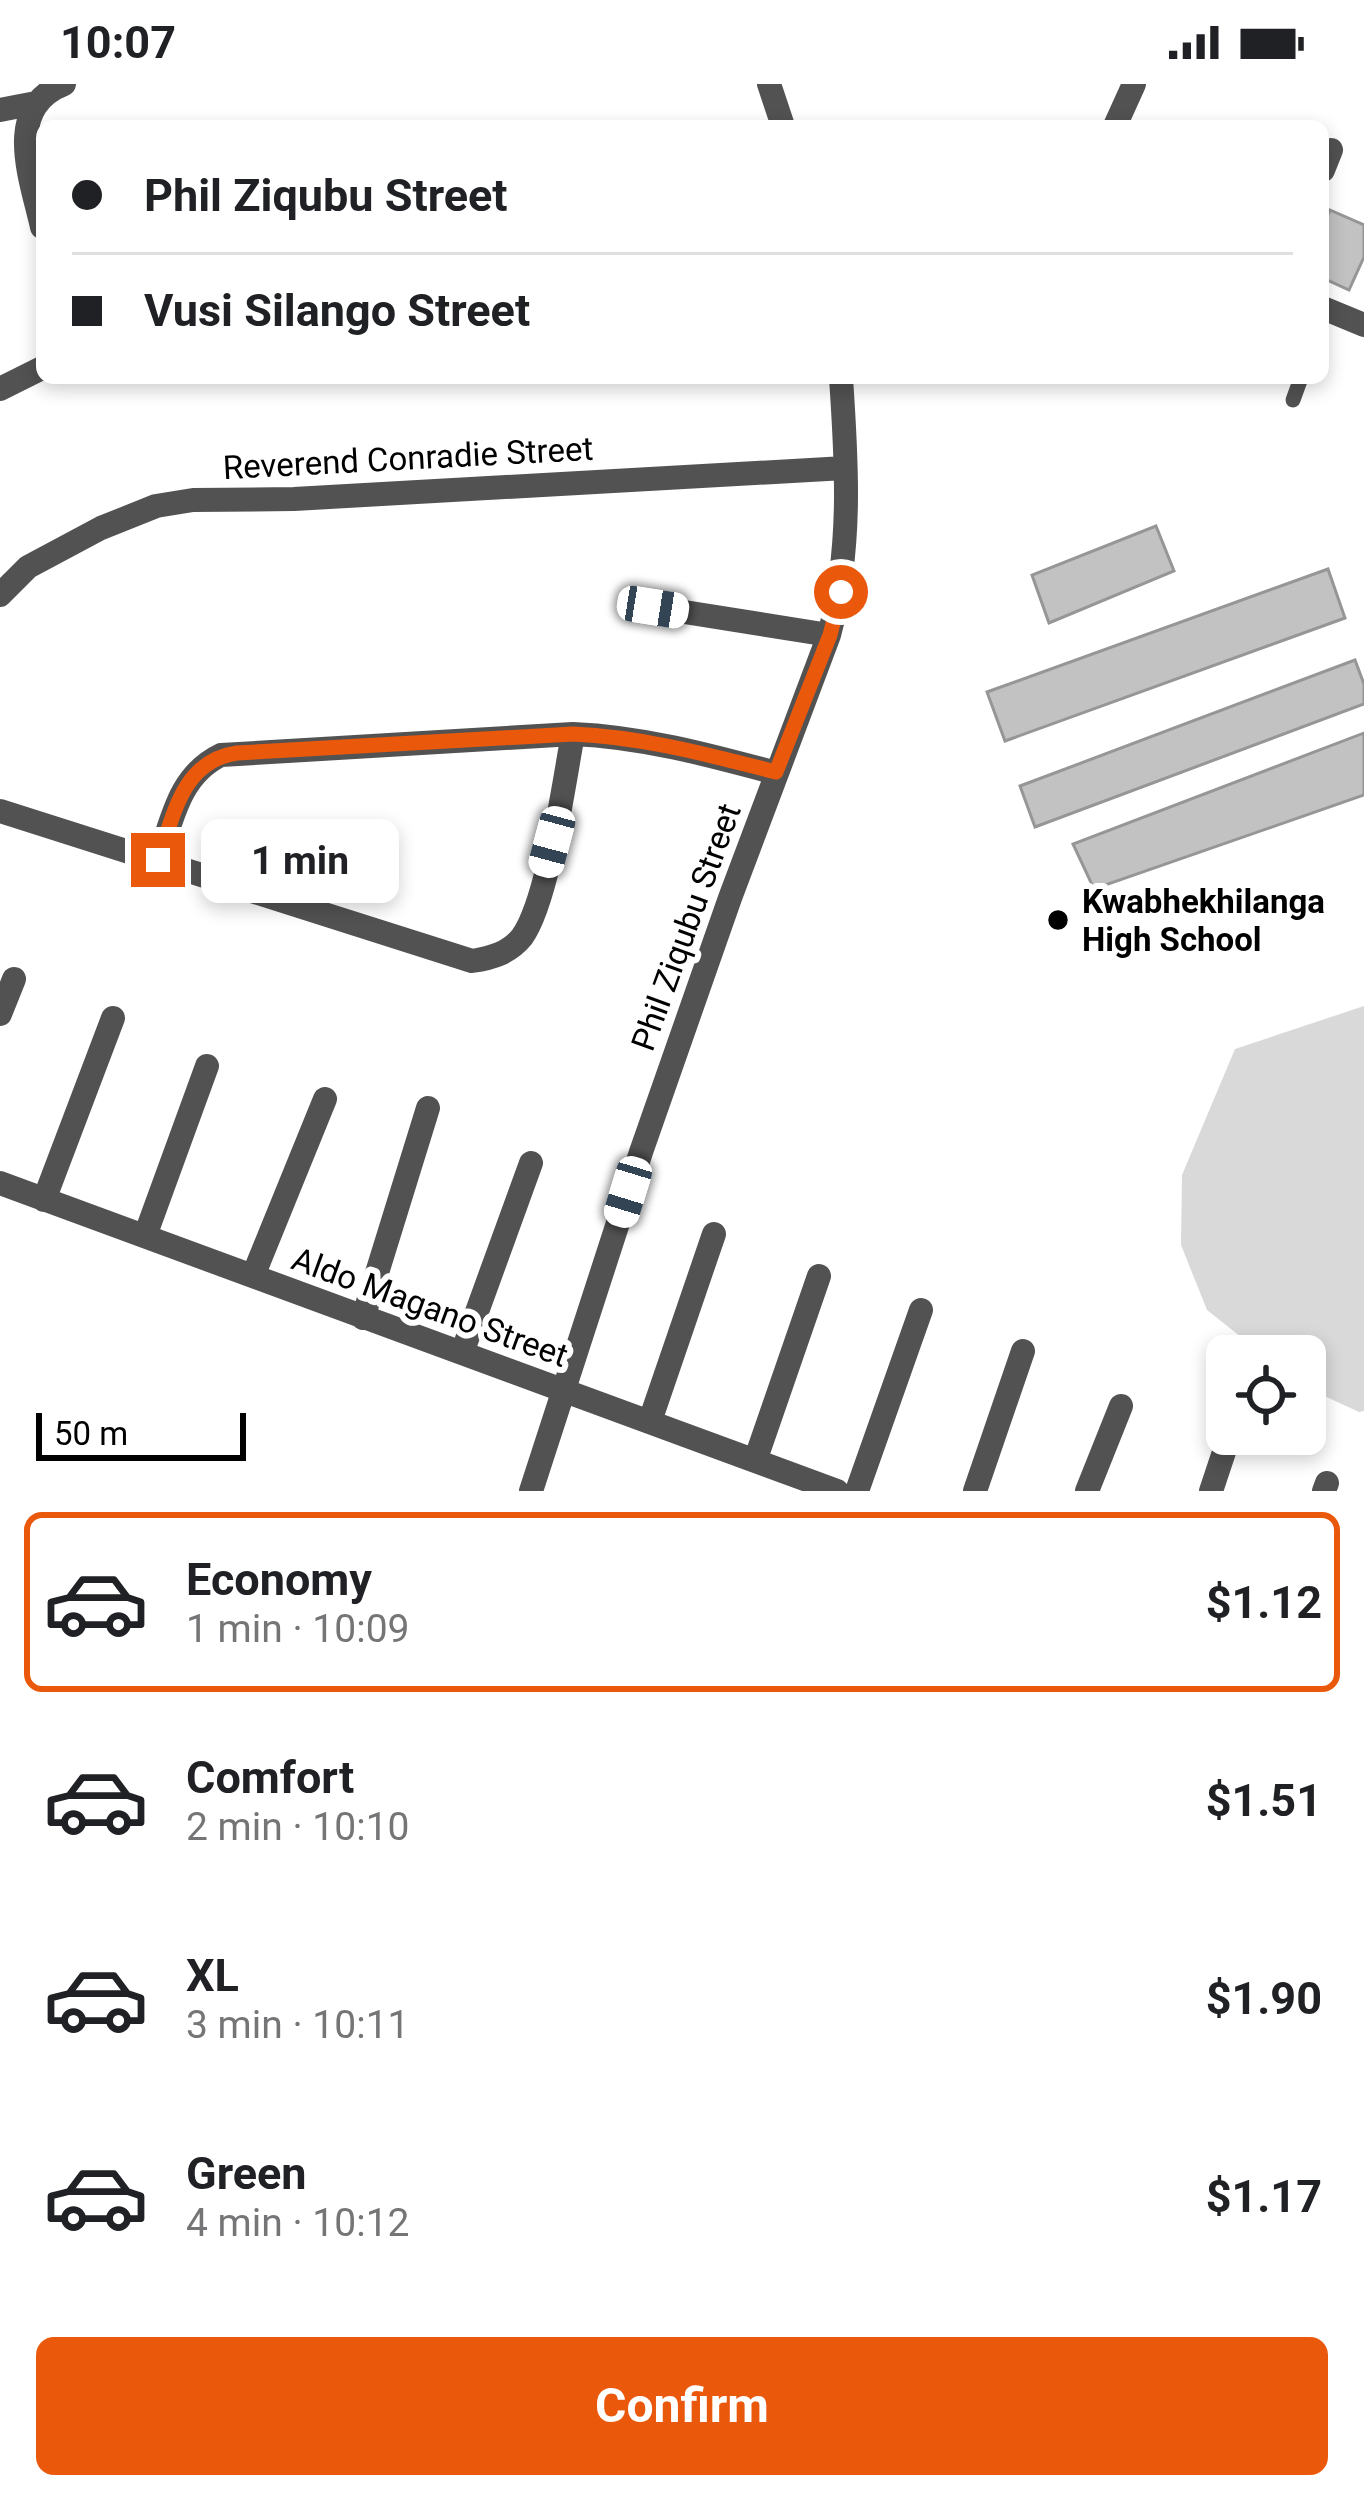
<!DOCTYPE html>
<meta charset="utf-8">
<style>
body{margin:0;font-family:Roboto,sans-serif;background:#f2f2f2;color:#202124;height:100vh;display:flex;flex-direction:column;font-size:45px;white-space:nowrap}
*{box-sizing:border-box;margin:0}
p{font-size:39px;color:#757577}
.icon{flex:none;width:66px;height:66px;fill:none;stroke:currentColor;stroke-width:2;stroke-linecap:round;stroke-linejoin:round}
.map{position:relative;height:1407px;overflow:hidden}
.side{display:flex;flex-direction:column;background:#fff;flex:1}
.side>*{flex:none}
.banner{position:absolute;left:36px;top:36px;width:1293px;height:264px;border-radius:18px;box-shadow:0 6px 18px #0003;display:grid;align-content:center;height:264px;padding:0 36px;background:#fff}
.controls{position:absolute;left:1206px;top:1251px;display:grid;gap:24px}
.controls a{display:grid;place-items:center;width:120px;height:120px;border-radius:18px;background:#fff;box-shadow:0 6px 18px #0003;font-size:60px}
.scale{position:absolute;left:36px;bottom:30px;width:210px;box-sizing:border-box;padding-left:12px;border:6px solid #000;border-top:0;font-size:33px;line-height:42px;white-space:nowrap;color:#000;-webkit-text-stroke:9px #fff;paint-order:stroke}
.end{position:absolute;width:54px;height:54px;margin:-27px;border:15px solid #ea580c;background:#fff;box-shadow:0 0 0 6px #fff}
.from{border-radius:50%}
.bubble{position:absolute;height:84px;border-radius:18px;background:#fff;box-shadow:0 6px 18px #0003;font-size:39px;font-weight:700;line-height:84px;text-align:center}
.car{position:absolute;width:36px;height:72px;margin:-36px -18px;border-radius:15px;box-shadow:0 0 9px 3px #0007;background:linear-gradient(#fff 24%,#345 0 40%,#fff 0 76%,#345 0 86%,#fff 0)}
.banner b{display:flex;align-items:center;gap:42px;height:114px;font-size:45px}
.banner b+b{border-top:3px solid #e0e0e0}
.banner i{width:30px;height:30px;background:#202124}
ul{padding:21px 0 0;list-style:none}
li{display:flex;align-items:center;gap:36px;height:180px;margin:0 24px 18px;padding:0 12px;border:6px solid transparent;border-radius:18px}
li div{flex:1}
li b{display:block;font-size:45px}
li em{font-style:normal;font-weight:700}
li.on{border-color:#ea580c}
li>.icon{width:108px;height:108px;stroke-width:1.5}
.cta{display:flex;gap:24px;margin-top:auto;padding:24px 36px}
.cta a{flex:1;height:138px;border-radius:18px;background:#ea580c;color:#fff;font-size:48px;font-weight:700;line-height:138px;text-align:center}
.status{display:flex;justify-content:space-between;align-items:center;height:84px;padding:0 60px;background:#fff;direction:ltr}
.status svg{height:33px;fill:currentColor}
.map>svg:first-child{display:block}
.green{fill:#d9d9d9}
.building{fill:#c2c2c2;stroke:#969696;stroke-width:3}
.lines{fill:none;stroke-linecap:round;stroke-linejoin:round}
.service{stroke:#525252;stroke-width:15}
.minor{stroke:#525252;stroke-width:24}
.route{stroke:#ea580c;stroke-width:15}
.poi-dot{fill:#000;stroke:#fff;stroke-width:4.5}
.labels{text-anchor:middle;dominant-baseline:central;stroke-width:12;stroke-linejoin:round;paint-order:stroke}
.street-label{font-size:33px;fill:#000;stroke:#fff}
.poi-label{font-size:33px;font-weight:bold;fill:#000;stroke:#fff;text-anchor:start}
</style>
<div class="status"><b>10:07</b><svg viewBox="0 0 49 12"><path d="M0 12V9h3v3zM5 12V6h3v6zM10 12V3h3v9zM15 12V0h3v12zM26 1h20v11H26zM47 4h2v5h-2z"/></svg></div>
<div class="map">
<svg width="1364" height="1407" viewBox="0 0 1364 1407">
<rect width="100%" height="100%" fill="#fff"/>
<!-- green -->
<path class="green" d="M1364,922v405l-5,1 -54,-25v-31h-40l-58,-46 -26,-65 1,-70 53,-126z"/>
<!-- building -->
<path class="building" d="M1330,126l34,15v32l-15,33 -26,-12v-53z
M1156,442l18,45 -125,52 -17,-48z
M1328,485l17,49 -340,123 -18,-49z
M1355,576l9,24v20l-329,123 -15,-41z
M1364,649v62l-270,94 -21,-45z"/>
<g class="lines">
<!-- service -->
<path class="service" d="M1293,316l8,-22"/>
<!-- minor -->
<path class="minor" d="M769,0l14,42
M0,26l36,-7
M1115,42l19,-42
M1323,86l8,-20
M42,143c-11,-49 -39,-119 22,-143
M1323,224l41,17
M0,305l42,-21
M0,511l28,-28 73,-39 55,-22 37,-6 101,-1 551,-31
M653,523l176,28
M0,727l472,150c20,-3 37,-8 50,-24 26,-36 42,-155 51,-203
M158,777c14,-41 21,-86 63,-106l352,-21c70,3 136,21 203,39
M0,930l14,-35
M0,1099l837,308
M44,1116l69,-182
M145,1152l62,-170
M253,1192l72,-177
M363,1234l65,-210
M462,1269l69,-190
M650,1337l64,-187
M755,1377l64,-185
M531,1407l110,-339 89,-254 99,-263c23,-85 18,-170 12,-257
M857,1407l64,-181
M975,1407l48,-140
M1087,1407l34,-85
M1211,1407l13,-39
M1324,1407l3,-8"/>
</g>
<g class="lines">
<!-- route -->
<path class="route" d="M158,776c16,-45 24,-99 79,-107l336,-19c70,3 136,21 203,38l54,-137 11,-43"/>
</g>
<!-- markers -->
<circle class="poi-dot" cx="1058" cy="836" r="12"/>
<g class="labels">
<!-- street labels -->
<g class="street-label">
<text transform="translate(408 374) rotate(-3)">Reverend Conradie Street</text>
<text transform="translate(686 843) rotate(-70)">Phil Ziqubu Street</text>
<text transform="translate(430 1223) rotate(20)">Aldo Magano Street</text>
</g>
<!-- poi labels -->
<g class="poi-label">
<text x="1082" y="817">Kwabhekhilanga<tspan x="1082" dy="38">High School</tspan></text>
</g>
</g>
</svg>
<div class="controls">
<a><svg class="icon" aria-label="locate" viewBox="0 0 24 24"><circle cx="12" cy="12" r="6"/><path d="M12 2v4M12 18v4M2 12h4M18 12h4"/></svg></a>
</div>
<div class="scale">50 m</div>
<i class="end from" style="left:841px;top:508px"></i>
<i class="end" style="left:158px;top:776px"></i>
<div class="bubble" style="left:201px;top:735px;width:198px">1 min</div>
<i class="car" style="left:653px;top:523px;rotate:99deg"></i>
<i class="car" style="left:552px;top:758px;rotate:195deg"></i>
<i class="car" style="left:628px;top:1108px;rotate:197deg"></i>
<div class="banner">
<b><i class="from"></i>Phil Ziqubu Street</b>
<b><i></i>Vusi Silango Street</b>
</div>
</div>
<section class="side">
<ul>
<li class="on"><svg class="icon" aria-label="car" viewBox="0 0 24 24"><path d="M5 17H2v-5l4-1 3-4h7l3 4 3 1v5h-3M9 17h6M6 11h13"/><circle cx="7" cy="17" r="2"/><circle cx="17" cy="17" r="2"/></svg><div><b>Economy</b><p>1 min · 10:09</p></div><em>$1.12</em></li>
<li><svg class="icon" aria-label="car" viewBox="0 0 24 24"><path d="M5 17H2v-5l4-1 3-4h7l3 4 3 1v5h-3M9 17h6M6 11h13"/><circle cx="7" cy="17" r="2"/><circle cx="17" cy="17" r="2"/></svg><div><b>Comfort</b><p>2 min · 10:10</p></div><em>$1.51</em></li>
<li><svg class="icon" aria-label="car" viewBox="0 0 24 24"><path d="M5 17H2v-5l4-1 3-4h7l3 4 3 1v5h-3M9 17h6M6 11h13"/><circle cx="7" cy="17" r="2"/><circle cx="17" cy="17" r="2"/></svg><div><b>XL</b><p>3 min · 10:11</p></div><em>$1.90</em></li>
<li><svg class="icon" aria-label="car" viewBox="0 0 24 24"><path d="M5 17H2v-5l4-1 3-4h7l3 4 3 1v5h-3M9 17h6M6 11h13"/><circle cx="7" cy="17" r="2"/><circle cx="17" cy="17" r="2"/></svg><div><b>Green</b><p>4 min · 10:12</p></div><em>$1.17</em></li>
</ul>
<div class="cta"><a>Confirm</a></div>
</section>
